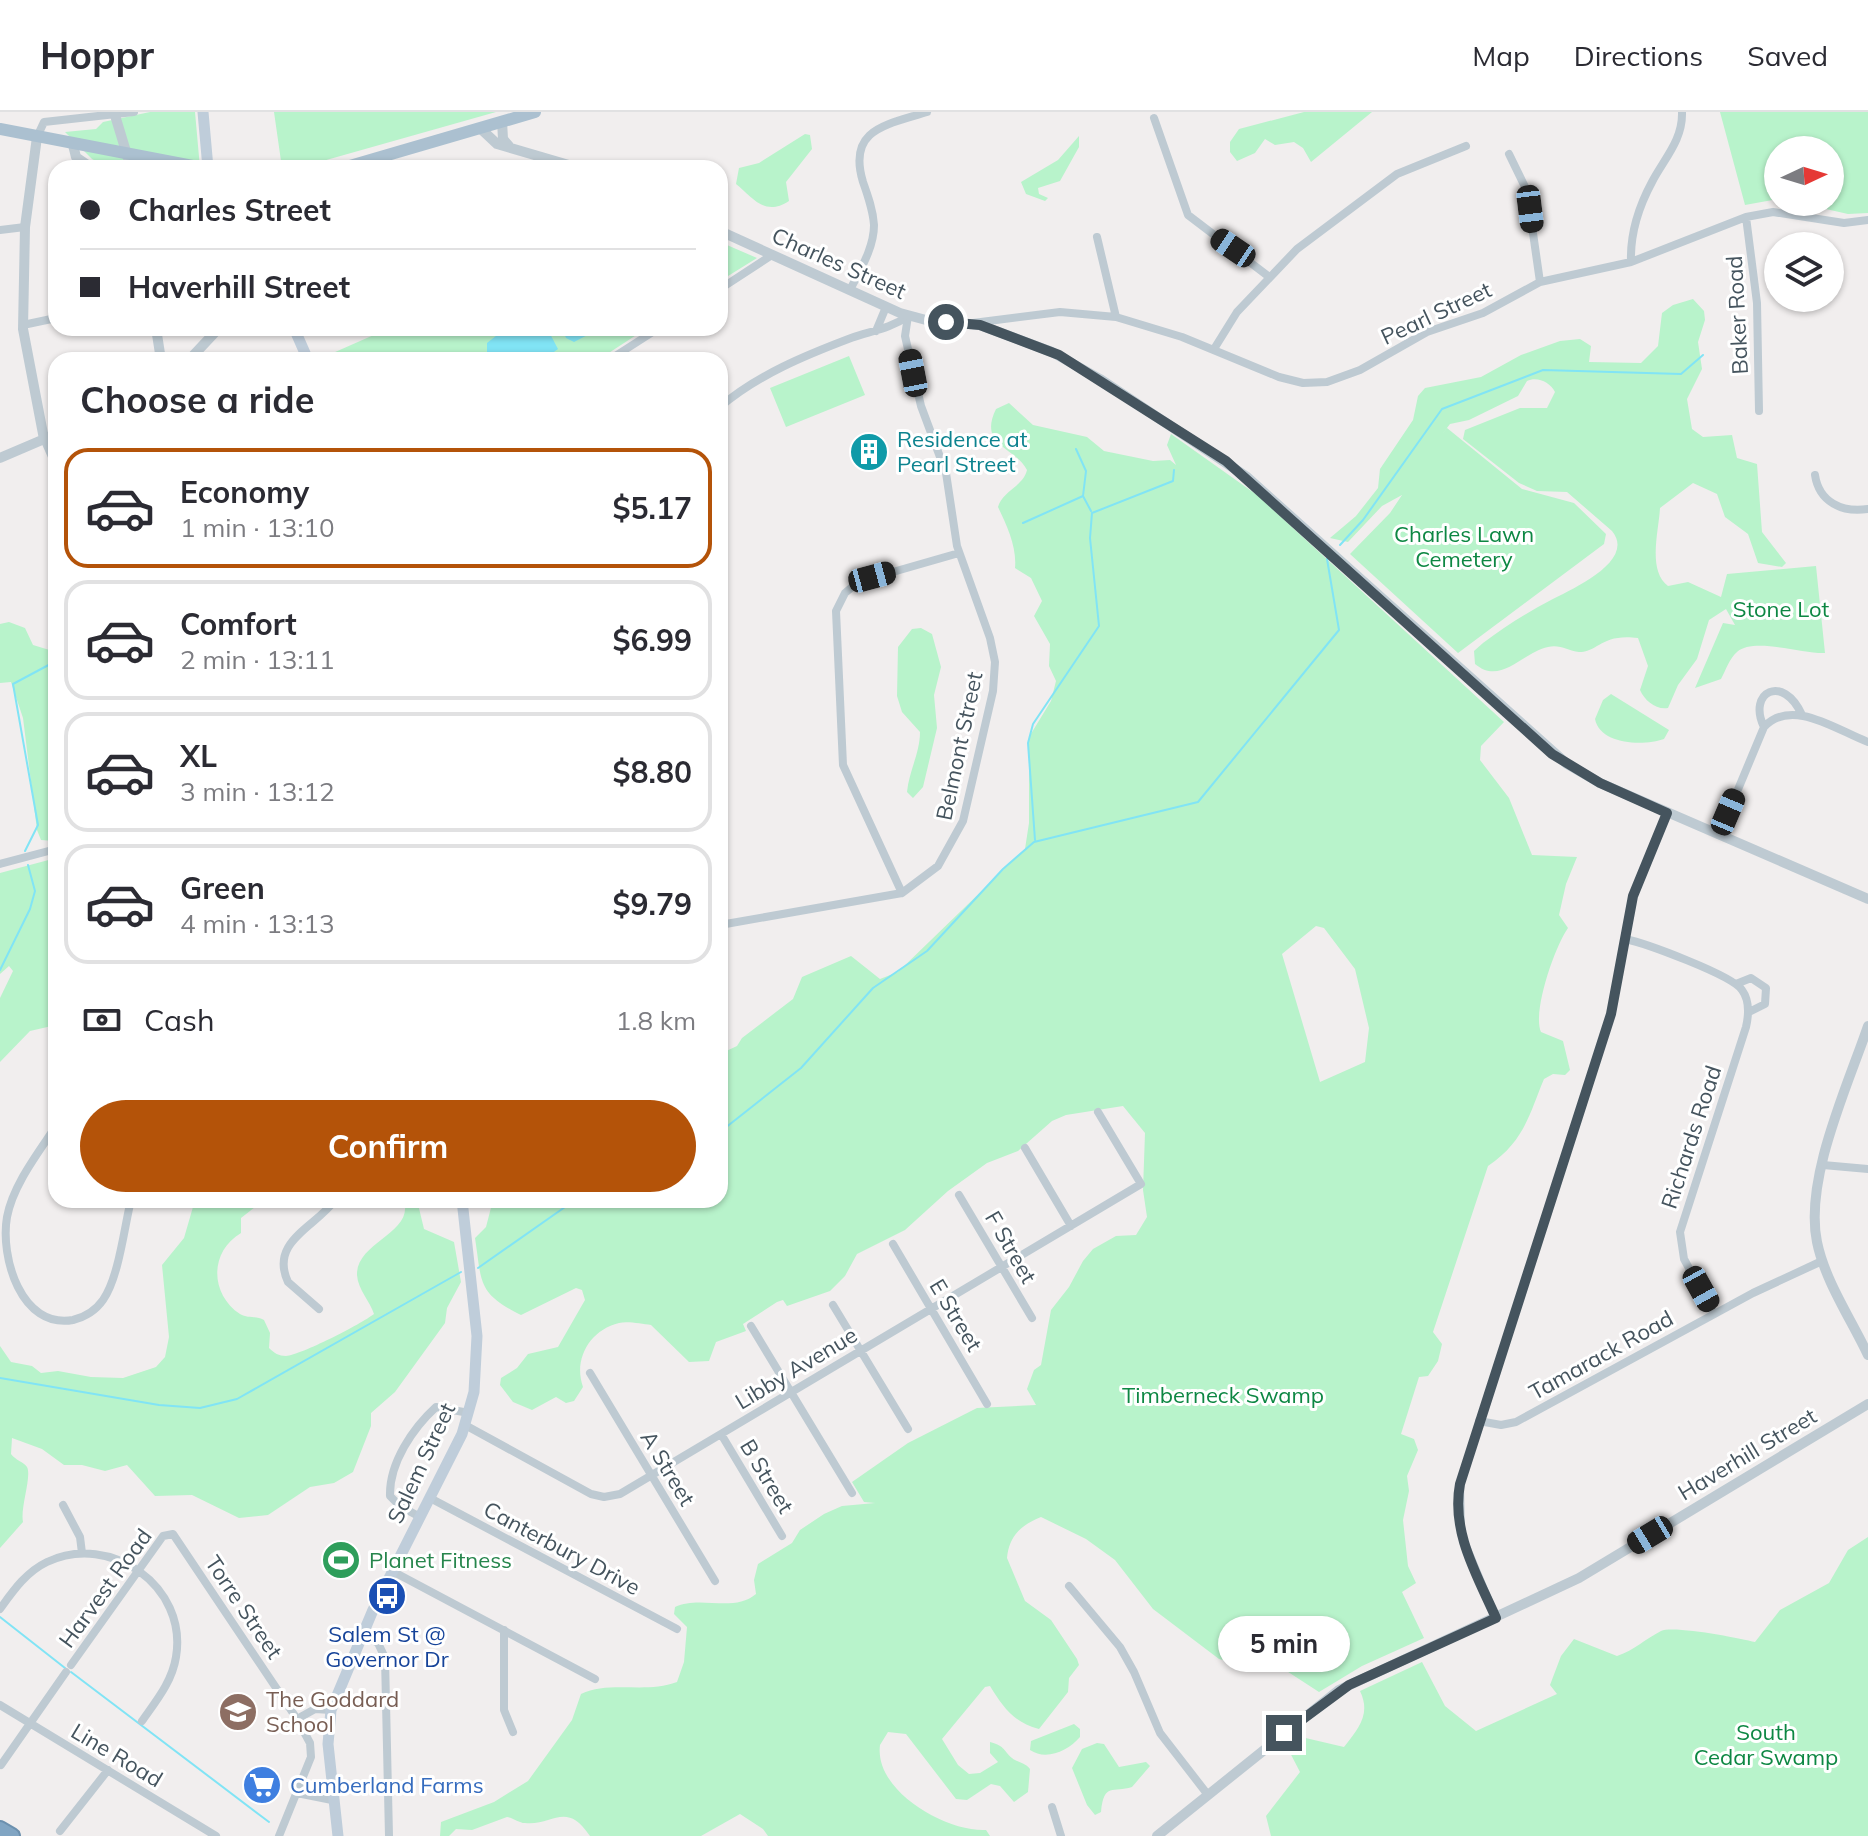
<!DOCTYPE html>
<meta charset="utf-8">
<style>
body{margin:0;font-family:Mulish,sans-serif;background:#f2f2f3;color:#2b2b33;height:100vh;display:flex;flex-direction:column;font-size:30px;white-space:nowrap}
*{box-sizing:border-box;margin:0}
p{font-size:26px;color:#7c7c81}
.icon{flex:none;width:44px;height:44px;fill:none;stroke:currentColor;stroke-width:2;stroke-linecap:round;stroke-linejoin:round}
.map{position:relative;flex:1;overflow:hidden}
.drawer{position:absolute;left:48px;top:240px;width:680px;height:856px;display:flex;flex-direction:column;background:#fff;border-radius:24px;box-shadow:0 2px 6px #0004}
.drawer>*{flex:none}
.guide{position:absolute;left:48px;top:48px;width:680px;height:176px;border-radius:24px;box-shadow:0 2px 6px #0004;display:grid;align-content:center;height:176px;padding:0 32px;background:#fff}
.needle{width:52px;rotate:86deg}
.fabs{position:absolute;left:1764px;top:24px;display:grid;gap:16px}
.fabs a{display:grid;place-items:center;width:80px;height:80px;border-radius:50%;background:#fff;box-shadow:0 2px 6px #0004;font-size:40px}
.end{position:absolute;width:36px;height:36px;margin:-18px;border:10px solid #45545e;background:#fff;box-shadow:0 0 0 4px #fff}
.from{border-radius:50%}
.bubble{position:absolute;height:56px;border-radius:28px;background:#fff;box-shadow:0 2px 6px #0004;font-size:26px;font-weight:700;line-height:56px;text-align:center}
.car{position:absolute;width:24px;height:48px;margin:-24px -12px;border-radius:10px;box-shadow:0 0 6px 2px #0007;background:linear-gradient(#222 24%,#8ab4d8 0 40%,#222 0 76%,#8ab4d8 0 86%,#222 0)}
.guide b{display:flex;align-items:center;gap:28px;height:76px;font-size:30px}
.guide b+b{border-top:2px solid #e1e1e2}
.guide i{width:20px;height:20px;background:#2b2b33}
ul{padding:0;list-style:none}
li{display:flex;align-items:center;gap:24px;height:120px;margin:0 16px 12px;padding:0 16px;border:4px solid #e1e1e2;border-radius:24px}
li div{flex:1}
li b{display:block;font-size:30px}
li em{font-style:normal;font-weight:700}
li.selected{border-color:#b45309}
li>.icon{width:72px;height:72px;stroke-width:1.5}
h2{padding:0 32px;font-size:36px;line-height:96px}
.pay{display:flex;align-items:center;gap:20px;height:88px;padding:0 32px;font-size:30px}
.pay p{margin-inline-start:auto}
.button{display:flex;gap:16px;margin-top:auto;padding:16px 32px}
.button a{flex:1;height:92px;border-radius:48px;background:#b45309;color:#fff;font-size:32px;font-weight:700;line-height:92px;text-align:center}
header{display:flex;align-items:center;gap:48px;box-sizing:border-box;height:112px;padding:0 40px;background:#fff;border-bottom:2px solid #e1e1e2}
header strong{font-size:38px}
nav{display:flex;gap:44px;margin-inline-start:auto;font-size:28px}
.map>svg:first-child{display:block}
.green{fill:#b8f3cb;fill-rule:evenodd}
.water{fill:#81e4f5}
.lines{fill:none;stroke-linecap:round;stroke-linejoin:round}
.stream{stroke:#81e4f5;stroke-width:2}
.motorway-casing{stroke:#6c90ae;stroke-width:18}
.minor{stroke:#becad2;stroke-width:8}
.tertiary{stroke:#becad2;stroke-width:10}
.secondary{stroke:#bfcdda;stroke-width:11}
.primary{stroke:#abc0d0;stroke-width:12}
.motorway{stroke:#81a5c3;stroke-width:14}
.route{stroke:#45545e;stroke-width:10}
.labels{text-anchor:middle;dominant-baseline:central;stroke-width:6;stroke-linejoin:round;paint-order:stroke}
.street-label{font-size:22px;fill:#45545e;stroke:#fff}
.culture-label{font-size:22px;fill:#0d838f;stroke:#fff;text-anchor:start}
.park-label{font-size:22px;fill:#0d8743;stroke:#fff}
.leisure-label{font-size:22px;fill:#27864d;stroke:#fff;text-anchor:start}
.transit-label{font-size:22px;fill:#164399;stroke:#fff}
.education-label{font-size:22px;fill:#785e54;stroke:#fff;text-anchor:start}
.shop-label{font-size:22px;fill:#366cbe;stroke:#fff;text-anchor:start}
</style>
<header>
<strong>Hoppr</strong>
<nav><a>Map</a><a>Directions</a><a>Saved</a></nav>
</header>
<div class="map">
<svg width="1868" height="1724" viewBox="0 0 1868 1724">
<rect width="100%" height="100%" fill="#f1eeee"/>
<!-- green -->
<path class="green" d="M150,0h45l5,56h-91l-17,-9 -27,-27 31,-3 7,-7z
M274,0h222l-198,56h-16z
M1304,0h68l-61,50 -8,-14 -9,-6 -19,3 -10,-6 -10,14 -18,8 -7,-9v-10l9,-13z
M1720,0h148v101l-20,1 -53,-12h35v-52h-52v49l-33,6z
M805,22l5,1 2,14 -26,33 3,19c-24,16 -36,-3 -53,-17l3,-16 20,-5z
M1079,24v11l-19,34 -22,7 1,6 9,4 -3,3 -19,-7 -5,-12 37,-22z
M720,130l37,16 -37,23z
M1693,187l11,12 1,9 -7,22 4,27 -15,30 5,30 11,8 29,-2 5,23 20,6 5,68 24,31 -4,4 -24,-4 -10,-29 -23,-17 -8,-23 -24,-11 -33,25c-1,22 -13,62 8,78l20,-4 33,15 6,-23 89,-8 9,87c-23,1 -71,-16 -88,-1 -8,7 -11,18 -16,27l-26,9 28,-65 12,2 -9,-16 -17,11 -12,39 -19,26 -10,23c-12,2 -23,-7 -28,-18l8,-24 -10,-28c-36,-5 -40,14 -59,14 -11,-1 -19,-8 -31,-5 -25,5 -47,39 -73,17l-1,-13 9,-8c21,-16 45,-31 68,-43 19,-10 86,-39 61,-69l-45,-39 -30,-1 -18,-8 -56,-44 2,-9 55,-22h27l8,-16c-5,-10 -18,-16 -28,-11l-9,15 -49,24 -19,4 -10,13 7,-9 75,61 52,14 32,31 -2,10 -146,109 -108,-99 40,-41 12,-18 -20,11 -34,36 -18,-4 26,-22 22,-28 2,-19 33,-49 5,-24 7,-8 56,-11 40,-22 39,-14 20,-2 11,7 -2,16 52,1 17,-17 4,-33 11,-8z
M374,216h273l-49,32h-281l59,-26z
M849,244l16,39 -79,32 -16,-39z
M1009,291l24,22 54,12 17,14 49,10 17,-1 6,5 -9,-20 4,-11 86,61 247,227 -23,24 -1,14 29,38 23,57 45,2 -11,27 -7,31 9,13c-13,18 -36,84 -27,104l22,9 7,29 -5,5 -12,-1 -9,5c-15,36 -20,63 -56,87l-55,166 9,12 -4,17 -10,15 -9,1 -18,57 13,5 4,11 -11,26 2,15 -6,29 5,46 8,17 -14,9 22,46 -62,28 -43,26 -37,-24 -24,2 -39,-11 -66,-50 -38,-49 -29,-21 -45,-22c-20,8 -32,19 -34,41l18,43 26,19 26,39 2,6 -10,13 -1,14 -29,37c-25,-6 -36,-22 -49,-43l-5,1 -43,52 16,26 11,9 11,-1 18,-11 -8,-9v-11c15,4 12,7 22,16 6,5 12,4 18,11l-2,23 -14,10 -14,-16 -9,-2 -24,16 -11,-1 -50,-65 -18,-2 -8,13c-6,46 66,87 106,85l4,6h-222l-5,-7 -23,-15 -39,22h-111c-24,-36 -37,-10 -65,-13 -6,0 -11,-5 -18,-6l-35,13 -16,-1 -7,7h-9l1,-14 53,-20 34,-21 44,-61 9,-26c29,-14 64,0 96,-12l7,-20 3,-35 -13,-13 1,-7c25,-12 59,6 81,-13l-2,-14 4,-16 34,-21 8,-13 24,-16 18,-8 33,-3 -11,-1 -12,-20 56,-39 69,-35 59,-3 -9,-16 7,-19 7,-5 10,-55 18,-23 14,-26 10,-12 23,-13 20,-1 11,-18 -4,-27 2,-57 -22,-27 -57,9 -14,6 -34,30 -31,12 -39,28 -43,39 -48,24 -12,22 -15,15 -43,15 -4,-6 -6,2 -34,22 3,7 -30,11 -7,19 -20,1 -38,-37c-9,-1 -23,-4 -32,-2 -29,7 -46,36 -36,64l-9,14 -8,2 -10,-6 -24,13 -19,-8 -13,-17 1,-7 16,-10 11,-14 30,-7 27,-47 -3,-10 -6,-2 -55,27c-44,-22 -39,-32 -46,-77l11,-11 7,-27h227v-100l8,-7 -8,-15 2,-25 15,-7 5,-8 51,-39 9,-22 49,-21 29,23 18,-7 127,-123 4,-26v-86l22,-36 5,-20 -7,-15 1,-22 -16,-28 8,-15 -11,-23 -16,-10c2,-21 -8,-42 -17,-61 4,-16 25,-20 29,-37 -13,-24 -49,-24 -31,-61zM1316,814l8,2 31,41 14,59 -4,34 -45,20 -38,-128z
M9,510l16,6 8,17 23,7 -1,189 -14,-1 -4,-10 -14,-112 -12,-36 -11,1v-59z
M921,516l11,6 9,33 -7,28 3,33 -14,59 -10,11 -6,-6c2,-21 13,-39 13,-60l-18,-20 -5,-16 1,-49 14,-18z
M1611,582l58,36 -5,9c-20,7 -64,6 -69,-20l8,-19z
M56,746v167l-26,6 -30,31v-64l13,-27 -4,-5 -9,8v-101z
M195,1088h69l-23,18v15c-32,19 -31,61 -1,81 8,5 16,1 24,6l6,13 -1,15c5,5 10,8 17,8 15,-1 75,-32 88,-42 -4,-13 -16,-24 -17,-39 -1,-31 51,-41 48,-69l-5,-6h17l7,29 30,13 7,40 -14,26 -2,15 -50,69 -24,21v13l-18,46 -19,11 -24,4 -42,28 -29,3 -47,-23 -37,1 -28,-31 -22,6 -23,-6h-18l-22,-16 -30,-11 -1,16c4,6 13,8 16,13 5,9 -7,41 -4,55l-23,26v-202l11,16 21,4 9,7 17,-2 33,6 32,1 33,-11 9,-10 4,-20 -7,-72 22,-27z
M1868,1425v299h-597l-5,-20 34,-44 -14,-27 11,-9 47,11c15,-19 27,-33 16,-56l62,-29 23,44 31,25 81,-37 -7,-9 11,-29 13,-17 43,17c18,-6 28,-17 44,-25 12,-6 78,7 94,11l25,-32 49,-27 19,-33z
M1074,1612l6,5v8c-12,14 -34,24 -50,13l1,-9z
M1097,1631l7,1 15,23 27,-5 4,4 -18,21c-19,6 -28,-5 -31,25l-6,3 -8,-10 -15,-37 10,-19z"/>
<!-- water -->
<path class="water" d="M506,216h41l11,21 -15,11h-56v-17z
M562,216h39l-27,14 -8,-4z"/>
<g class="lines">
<!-- stream -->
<path class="stream" d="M1076,337l10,22 -3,25
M1023,411l60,-27 8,15
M1340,433l23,-25 79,-111 101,-39 138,4 22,-19
M1035,728l-7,-97 5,-19 66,-98 -9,-88 2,-25 81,-32 1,-11
M25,739l13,-26 -25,-141 43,-23
M0,858l30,-61 5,-18 -7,-26
M720,1020l81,-64 72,-80 54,-37 76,-82 31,-27 164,-40 141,-172 -12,-71
M478,1156l97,-68
M0,1266l159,27 41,3 37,-9 224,-127
M0,1505l65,51
M71,1560l198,150"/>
<defs>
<path id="motorway" d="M0,1717l12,7"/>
</defs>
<!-- motorway casing -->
<use href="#motorway" class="motorway-casing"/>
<!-- minor -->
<path class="minor" d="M1154,6l34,97 80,61
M37,25l7,-15 90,-10
M1509,42l18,37 13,91
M1746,105l11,86 2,108
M0,118l25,-3
M1097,125l19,80
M1631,150c-1,-29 7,-54 21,-80 12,-23 31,-42 30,-70
M720,177l52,-34
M850,178c10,-20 24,-42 24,-65 -1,-15 -6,-29 -11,-43 -16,-53 23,-57 64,-70
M973,211l87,-11 56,5 66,20 97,40 24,6 24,-1 33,-12 67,-38 56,-19 57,-31 91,-20 115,-45 27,-5 71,11 24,-3
M23,213l33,-7
M876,219l10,-24
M1214,237l23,-37 60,-63 100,-75 69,-28
M609,248l50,-32
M720,295c37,-32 86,-52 131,-69 20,-7 39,-9 57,-22
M44,327l12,27
M1815,363c4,27 27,38 53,34
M720,530v7
M1764,615c-17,-35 19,-54 38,-12
M1719,723l45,-108c28,-30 74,4 104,15
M0,752l56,-15
M902,781l-59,-128 -7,-154 9,-18 13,-11 101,-29
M720,813l182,-32 36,-27 25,-45 30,-130 2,-29 -5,-24 -33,-92 -11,-73 -25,-67 -16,-70 3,-20
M1625,827c20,4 107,36 117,51 8,11 7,24 4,37l-66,205 4,27 30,55
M1736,872l15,-6 15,10 -1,16 -16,8
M56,1014c-18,27 -43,59 -49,91 -7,40 14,112 66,103 12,-3 23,-10 30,-20 16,-23 21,-72 28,-100
M1025,1036l46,78
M1823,1053l45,4
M959,1083l73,123
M893,1132l94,160
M833,1193l75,124
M319,1197l-31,-27c-19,-41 28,-55 47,-82
M751,1214l101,167
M590,1261l125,208
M1479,1309l22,4 15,-3 237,-129 69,-32
M465,1313l126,69 13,3 16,-3 521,-310 -43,-72
M721,1322l61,102
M430,1386l247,131
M63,1393l17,32 2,16
M420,1405l-20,-11 -10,-10c-1,-33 23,-68 46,-89l33,6
M392,1459l203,108
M1069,1474l51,61 14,25 26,61 48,62
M0,1497c13,-18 26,-37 47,-47 63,-30 141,24 129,95 -4,25 -20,44 -34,64
M1496,1506l-35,-84 -1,-50 151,-470 22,-118 34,-83
M504,1518v80l9,22
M362,1522l16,9 7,15 4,178
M71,1553l92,-129 10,-2 124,185 13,24 1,14 -32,79
M0,1593l216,131
M297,1607l18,-10 16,1
M1,1653l65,-93
M301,1671l31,5
M297,1681l35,7
M1052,1695l9,29
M60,1719l48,-61"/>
<!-- tertiary -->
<path class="tertiary" d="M114,0l17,56
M502,9l1,18 6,7
M480,16l17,16 82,24
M37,25l-12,90 -2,102 21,110
M73,33l3,12 16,11
M720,119l180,82 26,7 54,5 72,27 48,27 147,98 320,287 33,19 268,116
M156,216l5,32
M189,248l30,-32
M0,346l56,-24
M1868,914c-20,59 -64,153 -51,216 8,39 34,77 51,113
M1157,1724l182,-146 240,-112 289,-174"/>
<!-- secondary -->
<path class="secondary" d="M203,0l5,56
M294,216l14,32
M338,1724l-10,-92 3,-34 42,-100 89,-176 12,-42 3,-56 -15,-136"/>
<!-- primary -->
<path class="primary" d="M0,17l203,39
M343,56l192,-56"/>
<!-- motorway -->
<use href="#motorway" class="motorway"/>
</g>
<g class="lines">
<!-- route -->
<path class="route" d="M946,210l34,3 79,30 167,106 326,293 48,29 67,30 -34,83 -22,118 -151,470c-9,48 17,91 36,134l-147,67 -65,48"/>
</g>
<!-- icons -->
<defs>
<symbol id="building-disc" viewBox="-11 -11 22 22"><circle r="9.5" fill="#0f9aa8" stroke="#fff"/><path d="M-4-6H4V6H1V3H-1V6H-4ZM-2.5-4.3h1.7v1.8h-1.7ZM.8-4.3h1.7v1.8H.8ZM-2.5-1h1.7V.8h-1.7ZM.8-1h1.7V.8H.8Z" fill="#fff"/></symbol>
<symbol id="stadium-disc" viewBox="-11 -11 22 22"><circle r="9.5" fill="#2e9e5b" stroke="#fff"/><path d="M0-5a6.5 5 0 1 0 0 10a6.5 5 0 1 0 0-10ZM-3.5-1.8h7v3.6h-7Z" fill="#fff"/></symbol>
<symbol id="bus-disc" viewBox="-11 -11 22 22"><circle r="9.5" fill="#1a4fb4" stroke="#fff"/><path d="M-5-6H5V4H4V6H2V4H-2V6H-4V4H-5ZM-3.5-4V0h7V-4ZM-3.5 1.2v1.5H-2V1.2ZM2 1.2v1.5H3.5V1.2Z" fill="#fff"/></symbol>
<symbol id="school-disc" viewBox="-11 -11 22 22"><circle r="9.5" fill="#8d6e63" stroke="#fff"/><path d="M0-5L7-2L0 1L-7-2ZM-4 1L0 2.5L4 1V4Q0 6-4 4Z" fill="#fff"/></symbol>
<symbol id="supermarket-disc" viewBox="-11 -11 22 22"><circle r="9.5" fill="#3f7fe0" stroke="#fff"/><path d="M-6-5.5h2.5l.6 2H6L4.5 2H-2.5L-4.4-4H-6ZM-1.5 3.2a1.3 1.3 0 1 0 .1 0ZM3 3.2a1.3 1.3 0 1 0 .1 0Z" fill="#fff"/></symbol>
</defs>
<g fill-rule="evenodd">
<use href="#building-disc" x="847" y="318" width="44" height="44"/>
<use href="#stadium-disc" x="319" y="1426" width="44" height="44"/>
<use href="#bus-disc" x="365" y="1462" width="44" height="44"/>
<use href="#school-disc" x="216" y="1578" width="44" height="44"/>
<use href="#supermarket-disc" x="240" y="1651" width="44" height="44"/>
</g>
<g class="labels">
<!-- street labels -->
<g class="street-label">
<text transform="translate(839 151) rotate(24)">Charles Street</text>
<text transform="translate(1436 201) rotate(-25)">Pearl Street</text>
<text transform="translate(1737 203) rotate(-93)">Baker Road</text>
<text transform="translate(959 634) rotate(-78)">Belmont Street</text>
<text transform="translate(1691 1025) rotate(-72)">Richards Road</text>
<text transform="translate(1011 1135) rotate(60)">F Street</text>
<text transform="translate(956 1203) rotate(59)">E Street</text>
<text transform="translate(1601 1243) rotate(-29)">Tamarack Road</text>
<text transform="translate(796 1256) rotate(-31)">Libby Avenue</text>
<text transform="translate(1747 1342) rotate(-31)">Haverhill Street</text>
<text transform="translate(421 1351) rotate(-65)">Salem Street</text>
<text transform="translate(668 1356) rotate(59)">A Street</text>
<text transform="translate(767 1364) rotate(59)">B Street</text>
<text transform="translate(562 1436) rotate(28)">Canterbury Drive</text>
<text transform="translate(105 1476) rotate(-54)">Harvest Road</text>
<text transform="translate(244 1495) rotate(56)">Torre Street</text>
<text transform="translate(117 1643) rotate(31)">Line Road</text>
</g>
<!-- culture labels -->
<g class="culture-label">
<text x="897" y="327">Residence at<tspan x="897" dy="25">Pearl Street</tspan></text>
</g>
<!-- park labels -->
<g class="park-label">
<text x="1464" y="422">Charles Lawn<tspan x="1464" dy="25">Cemetery</tspan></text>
<text x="1781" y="497">Stone Lot</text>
<text x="1223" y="1283">Timberneck Swamp</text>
<text x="1766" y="1620">South<tspan x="1766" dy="25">Cedar Swamp</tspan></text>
</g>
<!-- leisure labels -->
<g class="leisure-label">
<text x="369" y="1448">Planet Fitness</text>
</g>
<!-- transit labels -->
<g class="transit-label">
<text x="387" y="1522">Salem St @<tspan x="387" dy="25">Governor Dr</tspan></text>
</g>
<!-- education labels -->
<g class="education-label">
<text x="266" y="1587">The Goddard<tspan x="266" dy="25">School</tspan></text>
</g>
<!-- shop labels -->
<g class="shop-label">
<text x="290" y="1673">Cumberland Farms</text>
</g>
</g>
</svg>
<div class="fabs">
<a><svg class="needle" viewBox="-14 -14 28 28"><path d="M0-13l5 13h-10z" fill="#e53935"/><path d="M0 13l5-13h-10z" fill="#7c7c81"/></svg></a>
<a><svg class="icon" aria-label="layers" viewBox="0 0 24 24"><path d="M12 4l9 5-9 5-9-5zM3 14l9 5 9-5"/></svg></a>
</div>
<i class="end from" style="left:946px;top:210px"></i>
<i class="end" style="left:1284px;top:1621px"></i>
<div class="bubble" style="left:1218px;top:1504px;width:132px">5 min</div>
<i class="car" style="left:1530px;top:97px;rotate:173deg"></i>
<i class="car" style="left:1233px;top:136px;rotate:304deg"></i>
<i class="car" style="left:913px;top:261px;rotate:349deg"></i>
<i class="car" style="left:872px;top:465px;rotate:75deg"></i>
<i class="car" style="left:1728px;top:700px;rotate:23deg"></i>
<i class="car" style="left:1701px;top:1177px;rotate:151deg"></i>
<i class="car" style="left:1650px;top:1423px;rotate:239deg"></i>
<div class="guide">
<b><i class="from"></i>Charles Street</b>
<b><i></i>Haverhill Street</b>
</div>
<section class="drawer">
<h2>Choose a ride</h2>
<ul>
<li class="selected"><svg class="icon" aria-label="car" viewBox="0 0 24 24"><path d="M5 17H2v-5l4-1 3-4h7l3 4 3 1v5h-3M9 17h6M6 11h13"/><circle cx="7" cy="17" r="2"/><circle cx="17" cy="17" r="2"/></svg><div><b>Economy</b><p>1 min · 13:10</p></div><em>$5.17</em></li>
<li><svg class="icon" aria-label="car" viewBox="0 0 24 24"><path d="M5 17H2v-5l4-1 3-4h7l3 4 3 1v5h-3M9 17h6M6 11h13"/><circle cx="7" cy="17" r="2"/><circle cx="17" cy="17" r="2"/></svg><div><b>Comfort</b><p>2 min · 13:11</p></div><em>$6.99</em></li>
<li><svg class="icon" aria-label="car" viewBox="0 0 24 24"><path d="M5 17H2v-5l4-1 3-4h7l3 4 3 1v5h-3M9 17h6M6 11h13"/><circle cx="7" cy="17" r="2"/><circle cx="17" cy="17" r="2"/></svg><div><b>XL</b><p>3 min · 13:12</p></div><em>$8.80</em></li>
<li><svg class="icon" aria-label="car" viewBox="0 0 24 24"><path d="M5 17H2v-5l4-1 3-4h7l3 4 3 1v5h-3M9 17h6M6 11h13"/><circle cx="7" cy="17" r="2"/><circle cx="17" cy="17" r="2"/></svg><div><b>Green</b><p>4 min · 13:13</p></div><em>$9.79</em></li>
</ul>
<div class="pay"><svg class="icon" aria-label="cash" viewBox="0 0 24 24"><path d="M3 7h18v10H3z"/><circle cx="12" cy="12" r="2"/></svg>Cash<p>1.8 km</p></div>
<div class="button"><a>Confirm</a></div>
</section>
</div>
